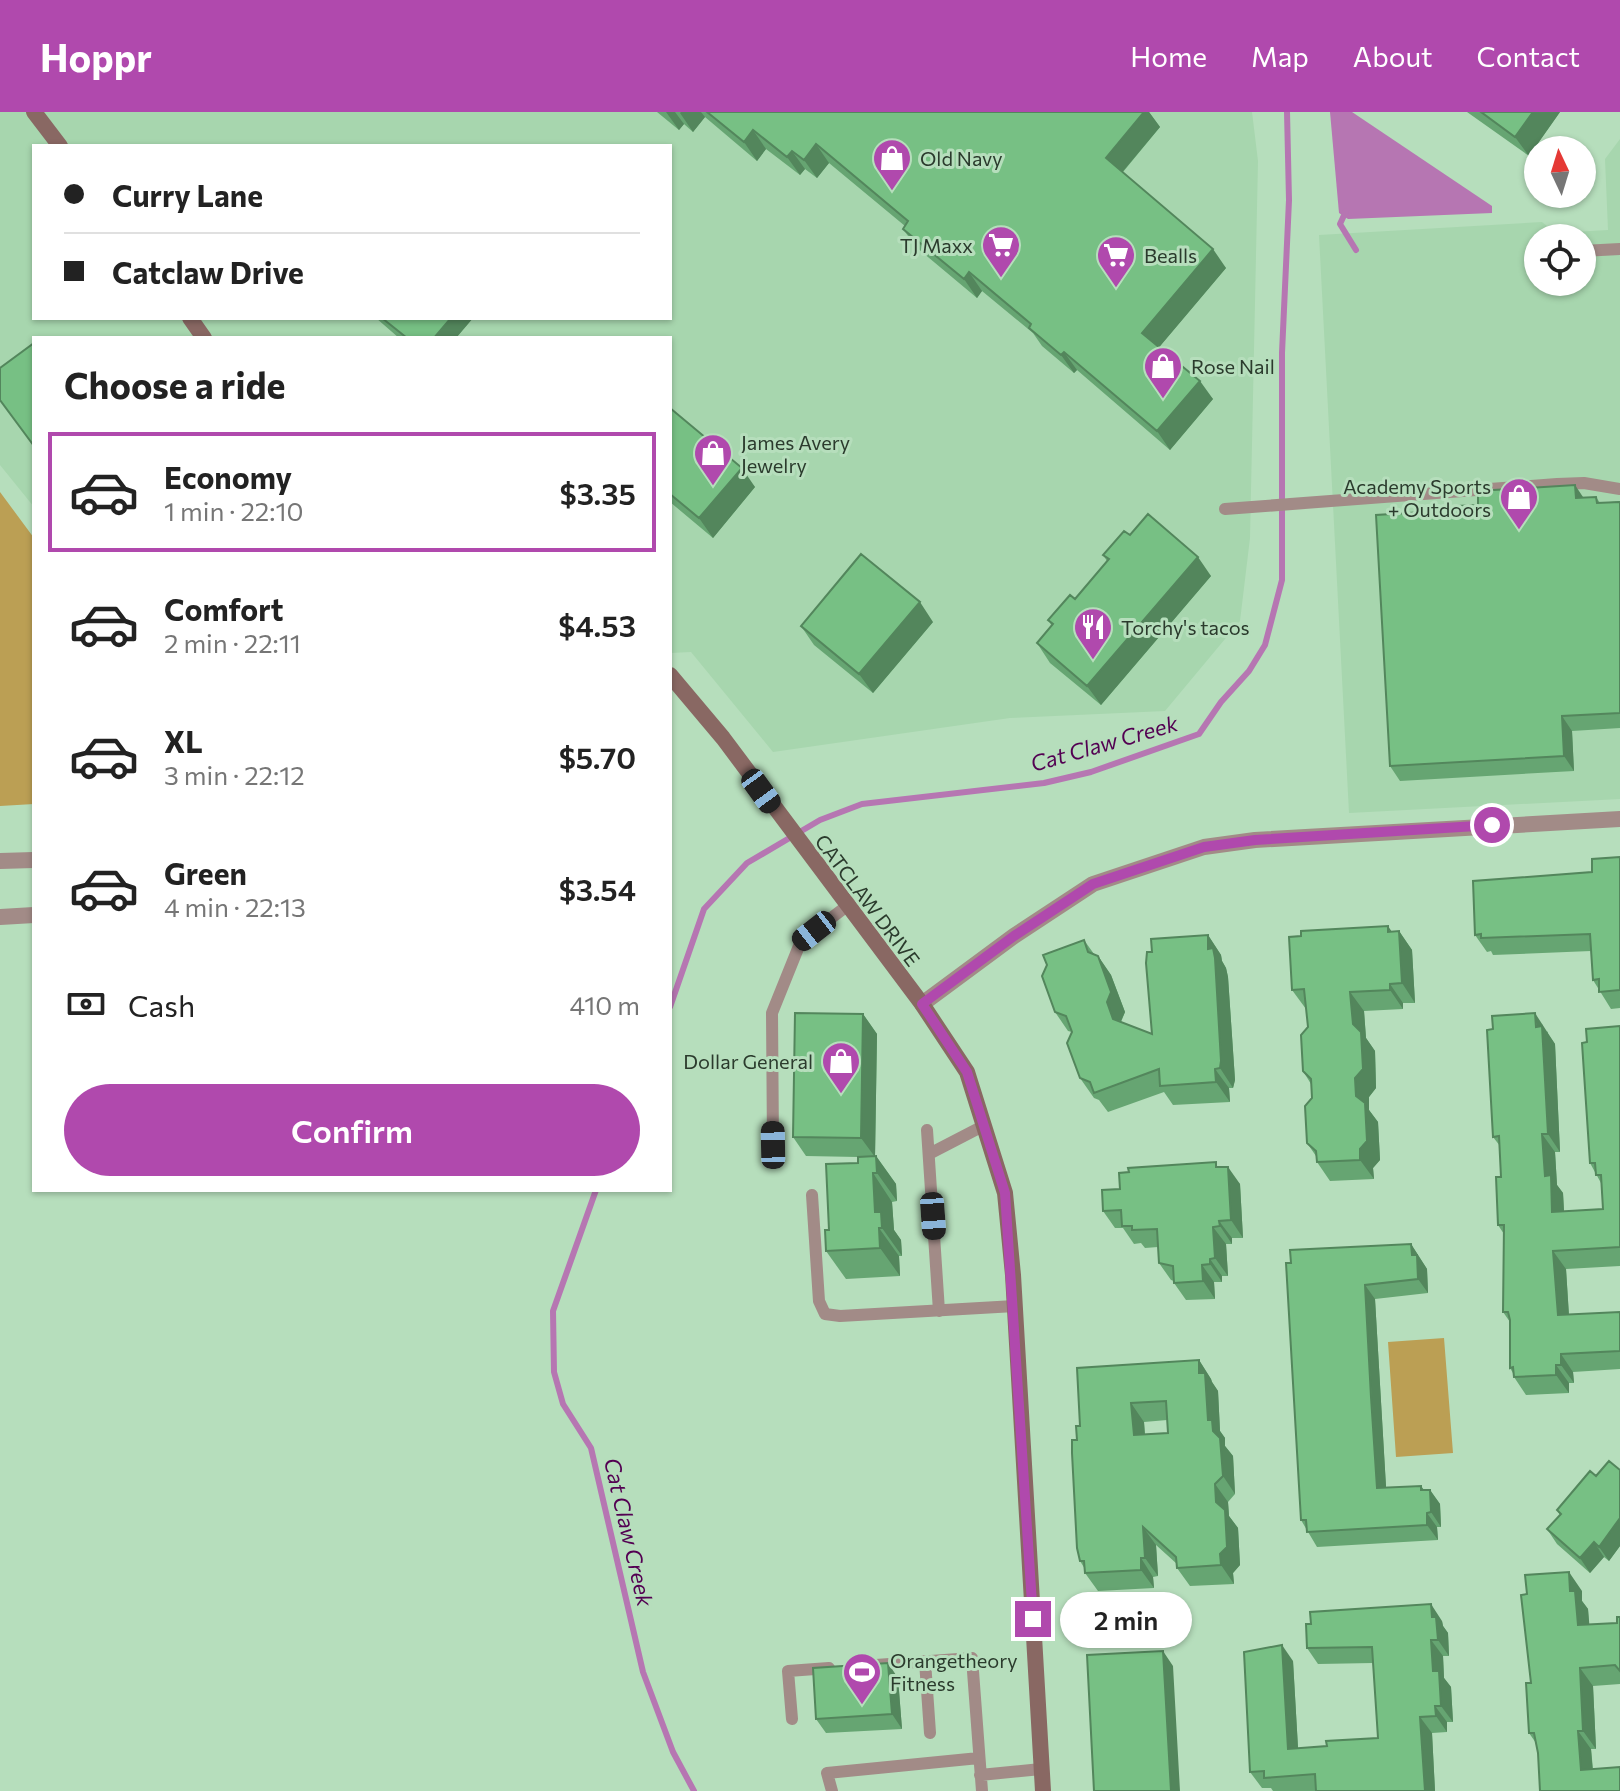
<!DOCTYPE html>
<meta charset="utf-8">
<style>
body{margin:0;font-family:Commissioner,sans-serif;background:#f2f2f2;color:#222;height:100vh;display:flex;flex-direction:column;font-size:30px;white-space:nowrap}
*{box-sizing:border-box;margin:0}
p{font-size:26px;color:#767676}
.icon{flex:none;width:44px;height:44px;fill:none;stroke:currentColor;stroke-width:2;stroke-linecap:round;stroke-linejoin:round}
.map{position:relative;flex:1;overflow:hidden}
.side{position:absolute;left:32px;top:224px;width:640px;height:856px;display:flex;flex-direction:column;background:#fff;border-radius:0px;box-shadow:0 2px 6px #0004}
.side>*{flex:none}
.banner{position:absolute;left:32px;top:32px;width:640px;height:176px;border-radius:0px;box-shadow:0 2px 6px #0004;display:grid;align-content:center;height:176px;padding:0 32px;background:#fff}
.needle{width:52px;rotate:356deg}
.fabs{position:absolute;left:1524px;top:24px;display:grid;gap:16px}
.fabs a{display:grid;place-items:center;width:72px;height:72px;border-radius:50%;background:#fff;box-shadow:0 2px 6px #0004;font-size:40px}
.end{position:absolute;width:36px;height:36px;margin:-18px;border:10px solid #b049ad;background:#fff;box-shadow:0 0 0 4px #fff}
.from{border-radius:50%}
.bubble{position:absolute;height:56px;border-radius:28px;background:#fff;box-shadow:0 2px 6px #0004;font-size:26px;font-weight:600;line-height:56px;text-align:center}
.car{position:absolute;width:24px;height:48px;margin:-24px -12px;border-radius:10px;box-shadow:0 0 6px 2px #0007;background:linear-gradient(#222 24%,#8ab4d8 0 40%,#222 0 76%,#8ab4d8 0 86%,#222 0)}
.banner b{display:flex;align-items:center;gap:28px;height:76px;font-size:30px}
.banner b+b{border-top:2px solid #e0e0e0}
.banner i{width:20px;height:20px;background:#222}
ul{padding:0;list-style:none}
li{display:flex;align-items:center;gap:24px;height:120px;margin:0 16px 12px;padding:0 16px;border:4px solid transparent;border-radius:0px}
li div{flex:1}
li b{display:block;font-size:30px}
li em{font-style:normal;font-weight:600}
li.current{border-color:#b049ad}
li>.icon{width:72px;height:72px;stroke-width:1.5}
h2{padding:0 32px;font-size:36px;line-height:96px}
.pay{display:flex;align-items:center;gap:20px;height:88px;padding:0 32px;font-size:30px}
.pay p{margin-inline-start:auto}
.primary-button{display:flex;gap:16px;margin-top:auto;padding:16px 32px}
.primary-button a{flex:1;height:92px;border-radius:48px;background:#b049ad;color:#fff;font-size:32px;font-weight:600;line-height:92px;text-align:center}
header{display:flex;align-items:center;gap:48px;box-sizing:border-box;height:112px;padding:0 40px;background:#b049ad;color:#fff}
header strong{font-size:38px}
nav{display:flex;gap:44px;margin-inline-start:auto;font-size:28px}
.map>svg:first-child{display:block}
.built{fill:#a7d6ae;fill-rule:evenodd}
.green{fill:#bb9f54}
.water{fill:#b676b2}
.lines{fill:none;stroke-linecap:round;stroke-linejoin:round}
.stream{stroke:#b676b2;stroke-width:6}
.lane{stroke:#a28b87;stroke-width:12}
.street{stroke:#a28b87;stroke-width:16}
.secondary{stroke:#896863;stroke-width:16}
.wall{fill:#66a572;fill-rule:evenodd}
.shaded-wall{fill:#53865c}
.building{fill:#77c084;stroke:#53865c;stroke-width:2;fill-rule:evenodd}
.route{stroke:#b049ad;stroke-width:10}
.labels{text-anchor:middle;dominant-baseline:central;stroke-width:6;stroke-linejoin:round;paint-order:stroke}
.poi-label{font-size:20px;fill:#2b3b2d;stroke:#b6debc;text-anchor:start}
.street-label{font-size:20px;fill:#2b3b2d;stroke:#b6debc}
.water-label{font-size:22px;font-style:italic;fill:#530052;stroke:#b6debc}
</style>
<header>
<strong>Hoppr</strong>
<nav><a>Home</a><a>Map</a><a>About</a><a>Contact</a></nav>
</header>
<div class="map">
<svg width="1620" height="1679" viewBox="0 0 1620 1679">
<rect width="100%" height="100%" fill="#b6debc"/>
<!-- built -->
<path class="built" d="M0,0h1252l6,49 -8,377 -10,83 -75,90 -155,7 -237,34 -82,-100 -21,1v-315h-636v169l-34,-42zM34,34h636v172h-636z
M1620,27v660l-271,14 -30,-578 223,-13 14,11 52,-3 -3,-71zM1538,126h44v44h-44z"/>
<!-- green -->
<path class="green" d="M0,380l34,46v266l-34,2z
M1444,1226l9,115 -57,4 -8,-115z"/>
<!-- water -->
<path class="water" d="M1330,0h22l140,94v7l-144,6 -9,-6z"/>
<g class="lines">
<!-- stream -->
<path class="stream" d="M1346,99l-6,13 16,26
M670,895l34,-98 43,-46 73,-43 42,-16 182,-21 47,-11 108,-38 22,-32 28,-31 16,-26 17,-65v-227l7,-153 -2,-88
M596,1078l-43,121 1,61 9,32 28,44 52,224 30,80 21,39"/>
<!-- lane -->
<path class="lane" d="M1582,139l38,-2
M1225,397l332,-25 27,-1 36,6
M927,1018l12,181
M773,1033l-1,-132 29,-72 46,-35
M929,1042l56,-29
M812,1083l7,106 6,13 15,2 175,-10
M925,1549l5,72
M876,1553l96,-7 10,133
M792,1607l-4,-48 41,-3
M980,1663l61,-6
M832,1679l-5,-18 152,-15"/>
<!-- street -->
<path class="street" d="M0,749l34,-1
M0,805l34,-2
M922,892l92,-68 79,-52 111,-37 51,-7 365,-21"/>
<!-- secondary -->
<path class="secondary" d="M34,0l26,34
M190,206l14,20
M670,563l53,63 199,266 45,68 38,121 8,82 30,516"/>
</g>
<!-- wall -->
<path class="wall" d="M657,0h492l11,15 -37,45 103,96 -67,79 54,52 -43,51 -93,-80 -3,3 -32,-27 -9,-13 -51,-42 -5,7 -61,-51 -13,-18 2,-3 -76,-63 -12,15 -12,-9 -5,6 -34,-26 -9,12 -52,-44 -12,15 -9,-8 -5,6z
M1467,0h93l-31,44z
M376,206h97l-17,20h-57z
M670,296l85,79 -42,51 -43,-36z
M1596,385l4,6 20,-2v227l-48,3 2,40 -174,10 -10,-15 67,-256z
M1130,423l81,41 -110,129 -51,-42 -13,-20 15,-17 -4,-6 27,-21 32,-38 -4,-6z
M933,510l-60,71 -59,-48 -13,-19z
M1620,745v151l-9,1 -18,-29 -2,-29 -98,4 -2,-4 -4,1 -12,-17z
M1391,819h8l13,19 3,53h-12v6l-39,2 2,27 9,13 1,37 -7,9v13l9,12 2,38 -7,8 1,11 -44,2 -13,-19 -1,-6 -9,-13 5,-45 -1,-14 -8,-13 5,-44 -2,-18 -14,-19z
M1208,823l13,20 1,6 4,7 2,9 7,103 -2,8h-4l1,14 -57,3 -9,-13 -56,20 -9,-12 -5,-2 -14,-20 -8,-46 -4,-1 -13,-19 29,-72 10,14 4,2 13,19 14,37 -4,10 31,12v-82z
M863,902l14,20 -2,122h1l20,28 1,17 -5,1 2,28 7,10 1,16h-3l1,20 -54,3 -20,-28 3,-21 29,-67v-6l-52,-1 -13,-19z
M1620,914v240l-54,3 3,46 51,-3v57l-47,3 1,11h-5v10l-43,2 -12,-18 -1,-4 -3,-5v-46l-7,-10 1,-78 -6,-9 3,-48 -1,-31 -7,-9 55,-106v3l7,10 5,108h-5l2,33 6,8 1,18 39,-2 -2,-26 -11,-20 -3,-121z
M1219,1055l21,17 3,54h-11v6h-6l2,32h-6v6h-8l1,17 -29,1 -12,-17v-2l-3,-1 -12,-17 -1,-16 -13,1 -4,-5 -7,1 -11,-16h-8l-12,-17 17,-22z
M1411,1132l16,25 1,24 -53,6 11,189 35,-2 3,4h6l10,14 1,23h-4l1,13 -121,7 -16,-27 -15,-257z
M1199,1248l12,19 1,3 6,9 2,40 5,7v8l8,10 2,38 -7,8 1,14 9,12 2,37 -7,8 1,11 -44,2 -13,-18v-4l-21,-19 2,31 -5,1 1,11 -56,3 -13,-18v-4l-5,-8 -3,-121 3,-14zM1167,1308l1,13 -23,1 -1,-12z
M1620,1358v76l-11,15 -5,-4 -14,16 -33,-29 -10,-15 13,-14 -3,-5 39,-34z
M1582,1479v10l6,8 1,16 28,-2 3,-6v67l-27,2 3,63h-5l2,20 27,22 -84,-48 -7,-10 2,-50z
M1442,1509l1,5 5,7 1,23h-6l1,22 7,9 2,35h-6v10l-15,1 3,58h-162l-2,-3h-9l-12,-16 43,-111 5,87 29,-2 51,-8 -5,-75 -55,1 -11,-16z
M898,1566l4,51 -76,4 -10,-14z"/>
<!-- shaded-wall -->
<path class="shaded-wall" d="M666,0h9l9,12 -5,6z
M681,0h20l4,5 -12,15 -13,-19z
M1144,0h5l11,15 -41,49 -13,-18z
M1533,0h27l-31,44 -14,-19z
M753,18l13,19 -9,12 -13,-19z
M816,32l13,19 -12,15 -13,-18z
M792,39l13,18 -5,6 -13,-18z
M1213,137l13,19 -70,83 -14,-18z
M969,160l13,19 -5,7 -13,-19z
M451,206h22l-17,20h-22z
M1064,240l13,18 -3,3 -13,-18z
M1200,269l13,18 -43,51 -13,-19z
M742,356l13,19 -42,51 -14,-20z
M1575,373l10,15 -9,-2z
M1198,445l13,19 -110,129 -14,-19z
M920,490l13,20 -60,71 -14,-19z
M1562,604l10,15 2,40 -10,-15z
M1388,814l12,18 -1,-13 13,19 3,53 -13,-20z
M1208,823l13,20 1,6 4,7 2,9 7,103 -2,8 -13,-20z
M1098,844l13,19 14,37 -4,9 -8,-2 -6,-17z
M1390,872l13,19v6l-13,-19z
M1350,880l14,19 2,27 9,13 1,37 -7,9v13l9,12 2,38 -7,8 1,11 -14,-19z
M1535,901l20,31 5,108 -12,-18z
M863,902l14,20 -2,123 -14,-19z
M1215,957l14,19 1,14 -14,-20z
M1542,1022l13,18 2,33 6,8 2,37 -13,-18 -7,-36z
M876,1044l20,28 1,17 -20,-28z
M1228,1055l12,17 3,54 -12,-18z
M873,1061l19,29 2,28 7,10 1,16 -20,-28 -7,-16z
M1219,1109l13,17v6l-12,-18z
M1213,1115l13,17 2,32 -13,-18z
M879,1116l20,28 1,20 -20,-28z
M1411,1132l16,25 1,24 -10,-14 -6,-24z
M1553,1139l13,18 4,64 -12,-18z
M1210,1147l12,17v6l-12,-18z
M1202,1153l12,17 1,17 -12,-18z
M1365,1173l10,14 12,204 -10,-15z
M1561,1242l12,18 1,11 -13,-18z
M1199,1248l12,19 1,3 6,9 2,40 5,7v8l8,10 2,38 -12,-18 -10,-45 -5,-11 -9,-47z
M1556,1253l13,18v10l-13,-18z
M1131,1291l13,19 2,32 -12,-19z
M1215,1372l13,18 1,14 9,12 2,37 -7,8 1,11 -13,-19z
M1421,1374l9,14v-10l10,14 1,23 -10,-15 -10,-22z
M1427,1401l10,14 1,13 -11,-15z
M1620,1406v28l-11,15 -10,-14z
M1143,1415l13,18 2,31 -13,-18z
M1594,1430l10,15 -14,16 -10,-15z
M1141,1446l12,19 1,11 -13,-18z
M1569,1460l13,19v10l6,8 3,35 -13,-19 -8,-34z
M1431,1492l11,17 1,5 5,7 1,23 -11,-16 -6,-23z
M1431,1528l12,16 1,22 7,9 2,35 -12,-16 -8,-35z
M1282,1533l11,16 6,104 -11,-16z
M1163,1539l10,15 7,125h-9z
M888,1551l10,15 4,51 -10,-15z
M1580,1556l13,18 3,63 -13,-18z
M1435,1594l12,16v10l-11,-16z
M1420,1605l12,16 3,58h-10z
M1578,1619l13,18 3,39 -13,-18z"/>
<!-- building -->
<path class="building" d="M707,0h437l-38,46 107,91 -71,84 58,48 -43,50 -93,-79 -3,3 -32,-27 2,-4 -62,-52 -5,7 -61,-50 5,-8 -92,-77 -12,16 -12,-9 -5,6 -34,-27 -9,12z
M1481,0h52l-18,25z
M382,206h69l-17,20h-27z
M34,231v103l-34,-46v-32z
M670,296l72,60 -43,50 -29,-24z
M1575,373l1,13 20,-1 1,6 23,-1v211l-58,3 2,40 -174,10 -14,-251 81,-5v-4l21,-1v-14z
M1148,402l50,43 -111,129 -50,-43 16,-19 -5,-4 22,-25 5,4 34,-40 -6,-4 21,-24 6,4z
M861,442l59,48 -61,72 -58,-48z
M1620,745v133l-21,2v-13l-6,1 -3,-46 -109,4v-4l-6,1 -2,-54 119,-9v-13z
M1388,814v6l11,-1 3,52 -12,1v6l-40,2 3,32 8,8 2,37 -8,9 1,18 9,7 2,38 -7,8v11l-43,2 -1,-11 -9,-8 -2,-37 7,-8 -1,-19 -8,-8 -2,-36 7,-8 -4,-38 -12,1 -3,-53 12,-1v-5z
M1208,823v14l5,-1 2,10 6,103 -1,7 -5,1 1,13 -56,4 -1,-17 -65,24 -4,-11 -10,-4 -13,-35 5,-11 -6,-16 -11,-4 -13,-36 5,-11 -4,-10 41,-15 4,12 10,4 13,36 -4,10 6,17 39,15 -6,-71 1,-11h5l-1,-13z
M795,901l68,1 -2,124 -68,-1z
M1535,901l1,14 6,-1 6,108h-6l3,42 6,-1 1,37 51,-3 -2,-34h-5l-1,-12h-5l-8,-120 5,-1 -1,-13 34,-3v221l-67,4 5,64 62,-3v39l-59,3v11h-5v10l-42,2 -1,-10 -3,1v-48l-2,-8h-5l1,-87h-6l-2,-48h5l-2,-41 -6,1 -6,-107 6,-1 -1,-13z
M876,1044l1,17h-4l2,39h6l1,16h-3l1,20 -54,3 -1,-21h4l-3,-66 32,-1v-6z
M1216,1050v5h12l3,53 -12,1 1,5 -7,1 2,31 -5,1v5l-8,1 1,16 -29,2 -1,-17 -14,-3 -2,-34 -25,1v-4h-10l-1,-16 -18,1 -1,-21 18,-1 -1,-16 10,-1 -1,-4z
M1411,1132l1,11h5l1,24 -53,6 6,112 6,91 44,-2v4h9l1,22 -4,1v12l-120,7 -1,-12h-5l-15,-257h5l-1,-13z
M1199,1248v13h6l3,47h4l1,11 7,7 3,38 -8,8 1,18 9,8 2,37 -7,7 1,11 -44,3 -1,-11 -33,-30 2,31h-4v12l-56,3 -1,-12h-4l-3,-13 -5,-95v-13h5l-1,-14h4l-3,-58zM1166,1289l2,32 -34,2 -3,-32z
M1609,1349l11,9v48l-21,29 -5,-5 -14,16 -33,-29 14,-15 -4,-4 33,-39 6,5z
M1569,1460l1,19h5l3,34 39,-2v-6h3v54l-5,-6 -35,3 3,63h-5l3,39 39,-3v24h-80l-2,-38 -4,-20h-5l-3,-50h5l-10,-88 6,-1 -2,-19z
M1431,1492l1,13h4l2,23h-7l2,31h6l2,35h-6l1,10 -16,1 5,74h-109l-1,-17 -51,4v-7l-14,1 -6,-120 38,-7 6,104 39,-3 -1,-5 52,-3 -6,-91 -65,1 -1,-24h5l-1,-12z
M1163,1539l8,140h-77l-7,-136z
M888,1551l4,51 -76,5 -3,-51z"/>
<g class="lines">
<!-- route -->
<path class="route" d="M1033,1507l-28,-426 -38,-121 -45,-68 92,-68 79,-52 111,-37 51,-7 237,-15"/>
</g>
<!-- icons -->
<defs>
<symbol id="shop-pin" viewBox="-11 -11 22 30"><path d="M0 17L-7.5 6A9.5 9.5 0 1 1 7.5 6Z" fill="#b049ad" stroke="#b6debc"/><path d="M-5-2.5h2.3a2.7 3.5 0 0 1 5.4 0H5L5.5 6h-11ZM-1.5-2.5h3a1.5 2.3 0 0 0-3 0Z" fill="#fff"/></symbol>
<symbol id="supermarket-pin" viewBox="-11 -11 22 30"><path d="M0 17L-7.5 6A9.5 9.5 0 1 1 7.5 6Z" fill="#b049ad" stroke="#b6debc"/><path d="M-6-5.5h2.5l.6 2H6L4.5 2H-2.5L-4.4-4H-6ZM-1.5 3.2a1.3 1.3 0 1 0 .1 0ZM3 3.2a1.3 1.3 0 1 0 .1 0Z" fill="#fff"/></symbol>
<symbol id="restaurant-pin" viewBox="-11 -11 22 30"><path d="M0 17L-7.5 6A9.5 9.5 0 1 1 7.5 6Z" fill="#b049ad" stroke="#b6debc"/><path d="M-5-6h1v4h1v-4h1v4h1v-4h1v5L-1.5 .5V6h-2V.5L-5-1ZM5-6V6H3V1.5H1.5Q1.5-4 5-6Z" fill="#fff"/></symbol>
<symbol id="stadium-pin" viewBox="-11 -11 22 30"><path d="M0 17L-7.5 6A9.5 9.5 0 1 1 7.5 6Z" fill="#b049ad" stroke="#b6debc"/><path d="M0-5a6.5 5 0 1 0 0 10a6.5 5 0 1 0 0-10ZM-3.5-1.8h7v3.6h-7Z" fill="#fff"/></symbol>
</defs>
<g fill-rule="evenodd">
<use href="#shop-pin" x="870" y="24" width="44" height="60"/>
<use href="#supermarket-pin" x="979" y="111" width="44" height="60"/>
<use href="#supermarket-pin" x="1094" y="121" width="44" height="60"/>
<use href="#shop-pin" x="1141" y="232" width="44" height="60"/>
<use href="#shop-pin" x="691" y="319" width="44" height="60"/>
<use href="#shop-pin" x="1497" y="363" width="44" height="60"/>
<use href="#restaurant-pin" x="1071" y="493" width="44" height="60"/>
<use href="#shop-pin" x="819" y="927" width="44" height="60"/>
<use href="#stadium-pin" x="840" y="1538" width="44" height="60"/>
</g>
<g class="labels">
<!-- poi labels -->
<g class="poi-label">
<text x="920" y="46">Old Navy</text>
<text x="973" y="133" text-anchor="end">TJ Maxx</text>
<text x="1144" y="143">Bealls</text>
<text x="1191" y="254">Rose Nail</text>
<text x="741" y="330">James Avery<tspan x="741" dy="23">Jewelry</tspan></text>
<text x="1491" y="374" text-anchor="end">Academy Sports<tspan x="1491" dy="23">+ Outdoors</tspan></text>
<text x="1121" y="515">Torchy's tacos</text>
<text x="813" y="949" text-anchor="end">Dollar General</text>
<text x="890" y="1548">Orangetheory<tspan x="890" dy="23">Fitness</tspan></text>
</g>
<!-- street labels -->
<g class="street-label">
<text transform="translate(868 788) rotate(53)">CATCLAW DRIVE</text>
</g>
<!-- water labels -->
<g class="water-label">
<text transform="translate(1104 631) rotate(-16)">Cat Claw Creek</text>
<text transform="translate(629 1420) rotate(77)">Cat Claw Creek</text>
</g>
</g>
</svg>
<div class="fabs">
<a><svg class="needle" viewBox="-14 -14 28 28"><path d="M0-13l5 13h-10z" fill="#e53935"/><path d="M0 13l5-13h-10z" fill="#767676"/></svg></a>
<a><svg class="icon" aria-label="locate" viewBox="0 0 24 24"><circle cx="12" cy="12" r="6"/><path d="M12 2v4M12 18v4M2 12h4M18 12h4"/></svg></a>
</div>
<i class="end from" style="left:1492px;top:713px"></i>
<i class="end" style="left:1033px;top:1507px"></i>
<div class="bubble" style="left:1060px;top:1480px;width:132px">2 min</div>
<i class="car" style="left:761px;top:679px;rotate:144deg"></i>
<i class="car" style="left:814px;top:819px;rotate:232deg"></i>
<i class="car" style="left:773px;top:1033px;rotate:359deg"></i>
<i class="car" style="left:933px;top:1104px;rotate:176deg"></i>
<div class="banner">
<b><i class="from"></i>Curry Lane</b>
<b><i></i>Catclaw Drive</b>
</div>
<section class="side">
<h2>Choose a ride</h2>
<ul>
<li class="current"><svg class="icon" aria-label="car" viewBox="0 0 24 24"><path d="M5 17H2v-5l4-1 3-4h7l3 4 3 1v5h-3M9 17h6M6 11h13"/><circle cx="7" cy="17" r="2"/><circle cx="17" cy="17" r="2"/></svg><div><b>Economy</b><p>1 min · 22:10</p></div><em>$3.35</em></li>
<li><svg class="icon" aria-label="car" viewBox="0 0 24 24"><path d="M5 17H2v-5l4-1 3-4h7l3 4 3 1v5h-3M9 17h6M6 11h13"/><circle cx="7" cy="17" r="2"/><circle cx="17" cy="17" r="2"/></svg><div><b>Comfort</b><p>2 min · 22:11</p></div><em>$4.53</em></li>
<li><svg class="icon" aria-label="car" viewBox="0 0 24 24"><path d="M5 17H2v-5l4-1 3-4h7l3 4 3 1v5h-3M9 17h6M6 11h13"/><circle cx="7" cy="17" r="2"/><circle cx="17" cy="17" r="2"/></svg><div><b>XL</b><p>3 min · 22:12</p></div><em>$5.70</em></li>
<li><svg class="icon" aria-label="car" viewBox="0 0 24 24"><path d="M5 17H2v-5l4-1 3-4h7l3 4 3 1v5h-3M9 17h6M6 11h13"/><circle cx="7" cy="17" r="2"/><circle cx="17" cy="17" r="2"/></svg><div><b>Green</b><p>4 min · 22:13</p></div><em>$3.54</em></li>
</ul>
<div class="pay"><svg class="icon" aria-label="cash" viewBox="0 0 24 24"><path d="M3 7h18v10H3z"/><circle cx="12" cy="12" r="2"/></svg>Cash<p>410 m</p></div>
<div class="primary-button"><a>Confirm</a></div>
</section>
</div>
